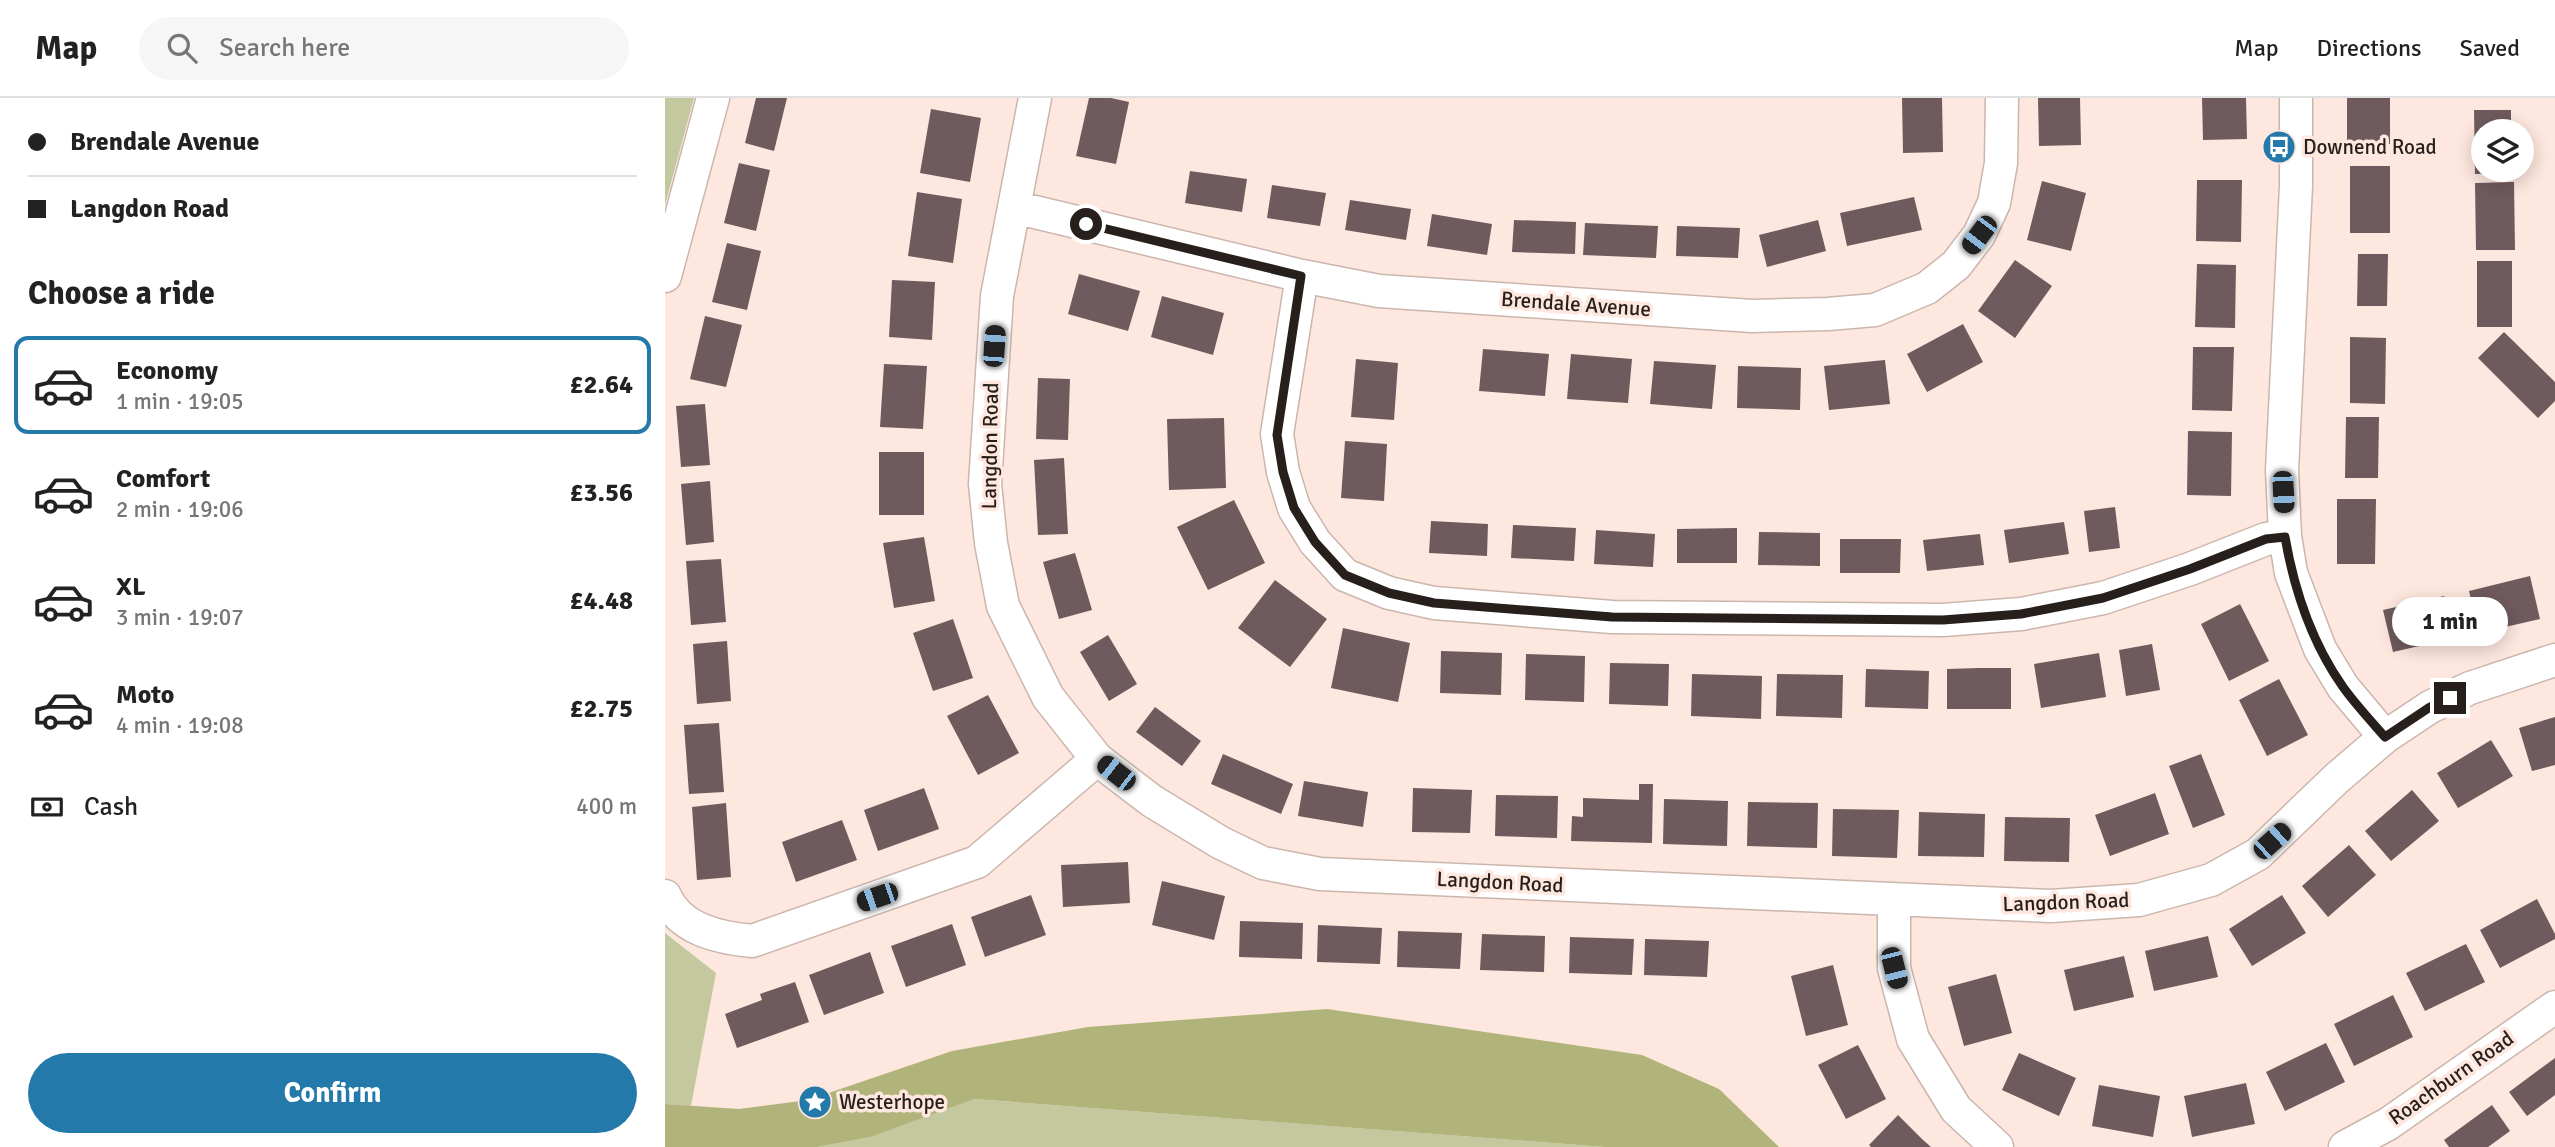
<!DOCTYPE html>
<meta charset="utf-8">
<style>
body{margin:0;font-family:Signika,sans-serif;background:#f6f6f6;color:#222;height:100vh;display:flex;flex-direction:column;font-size:26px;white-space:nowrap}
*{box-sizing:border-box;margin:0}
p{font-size:23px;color:#767676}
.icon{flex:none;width:38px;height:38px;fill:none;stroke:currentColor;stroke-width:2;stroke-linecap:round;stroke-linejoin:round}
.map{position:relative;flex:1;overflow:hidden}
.sheet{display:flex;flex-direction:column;background:#fff;width:665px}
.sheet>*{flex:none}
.banner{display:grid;align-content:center;height:154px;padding:0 28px;background:#fff}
.tools{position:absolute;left:1806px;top:21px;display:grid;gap:14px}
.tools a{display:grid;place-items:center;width:63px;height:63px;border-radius:50%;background:#fff;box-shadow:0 4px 18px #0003;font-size:35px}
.end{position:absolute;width:32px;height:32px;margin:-16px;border:9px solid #261f1b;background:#fff;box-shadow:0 0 0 4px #fff}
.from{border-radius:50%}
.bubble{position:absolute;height:49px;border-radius:24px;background:#fff;box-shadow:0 4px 18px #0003;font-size:23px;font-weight:700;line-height:49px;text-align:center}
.car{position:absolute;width:21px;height:42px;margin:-21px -10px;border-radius:9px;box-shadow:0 0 5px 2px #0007;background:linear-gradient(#222 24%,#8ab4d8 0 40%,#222 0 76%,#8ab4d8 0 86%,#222 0)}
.banner b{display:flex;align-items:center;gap:24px;height:66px;font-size:26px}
.banner b+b{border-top:2px solid #e0e0e0}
.banner i{width:18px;height:18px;background:#222}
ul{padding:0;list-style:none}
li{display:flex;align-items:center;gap:21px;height:98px;margin:0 14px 10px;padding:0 14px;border:4px solid transparent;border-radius:14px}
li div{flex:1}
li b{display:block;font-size:26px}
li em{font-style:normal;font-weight:700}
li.active{border-color:#2379a9}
li>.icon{width:63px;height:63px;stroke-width:1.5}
h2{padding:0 28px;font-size:32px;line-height:84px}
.pay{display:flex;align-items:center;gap:18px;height:77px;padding:0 28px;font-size:26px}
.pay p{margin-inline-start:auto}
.cta{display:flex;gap:14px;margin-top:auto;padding:14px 28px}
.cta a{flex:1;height:80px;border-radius:42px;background:#2379a9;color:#fff;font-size:28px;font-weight:700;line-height:80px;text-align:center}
header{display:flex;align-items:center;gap:42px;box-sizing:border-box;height:98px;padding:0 35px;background:#fff;border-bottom:2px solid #e0e0e0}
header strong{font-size:33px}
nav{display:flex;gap:38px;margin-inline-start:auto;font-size:24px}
.search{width:490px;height:63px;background:#f6f6f6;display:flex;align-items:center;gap:18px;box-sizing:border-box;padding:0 24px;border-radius:38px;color:#767676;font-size:26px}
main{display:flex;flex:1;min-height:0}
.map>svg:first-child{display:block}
.green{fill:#c4c89f}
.forest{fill:#b0b47a}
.building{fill:#6f5b5d}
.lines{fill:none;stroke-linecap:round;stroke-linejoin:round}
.minor-casing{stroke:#cbb6ad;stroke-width:35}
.minor{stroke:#fff;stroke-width:32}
.route{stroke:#261f1b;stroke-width:9}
.labels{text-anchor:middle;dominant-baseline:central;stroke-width:7;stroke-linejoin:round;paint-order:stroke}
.poi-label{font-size:21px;fill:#261f1b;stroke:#fde7de;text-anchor:start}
.street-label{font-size:21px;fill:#261f1b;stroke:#fde7de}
</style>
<header>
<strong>Map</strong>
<div class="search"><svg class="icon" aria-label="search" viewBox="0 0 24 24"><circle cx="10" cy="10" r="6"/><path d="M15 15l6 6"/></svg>Search here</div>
<nav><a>Map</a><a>Directions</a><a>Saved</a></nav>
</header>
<main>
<section class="sheet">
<div class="banner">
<b><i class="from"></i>Brendale Avenue</b>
<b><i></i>Langdon Road</b>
</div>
<h2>Choose a ride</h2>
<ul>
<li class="active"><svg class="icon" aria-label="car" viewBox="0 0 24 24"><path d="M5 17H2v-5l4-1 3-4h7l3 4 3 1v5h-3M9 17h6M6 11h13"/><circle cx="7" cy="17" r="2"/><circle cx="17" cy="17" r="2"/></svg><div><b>Economy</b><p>1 min · 19:05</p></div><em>£2.64</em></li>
<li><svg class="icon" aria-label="car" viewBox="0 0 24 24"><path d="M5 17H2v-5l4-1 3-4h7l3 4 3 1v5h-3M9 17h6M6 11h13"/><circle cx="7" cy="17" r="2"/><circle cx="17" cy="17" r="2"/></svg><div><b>Comfort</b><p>2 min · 19:06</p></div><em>£3.56</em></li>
<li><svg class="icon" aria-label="car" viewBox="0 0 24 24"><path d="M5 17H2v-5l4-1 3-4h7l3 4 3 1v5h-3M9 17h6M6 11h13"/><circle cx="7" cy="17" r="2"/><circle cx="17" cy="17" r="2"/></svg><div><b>XL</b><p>3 min · 19:07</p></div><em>£4.48</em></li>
<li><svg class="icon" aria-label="car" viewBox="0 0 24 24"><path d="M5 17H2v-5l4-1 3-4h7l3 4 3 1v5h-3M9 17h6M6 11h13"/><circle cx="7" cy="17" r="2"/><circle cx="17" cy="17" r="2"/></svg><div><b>Moto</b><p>4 min · 19:08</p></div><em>£2.75</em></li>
</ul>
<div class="pay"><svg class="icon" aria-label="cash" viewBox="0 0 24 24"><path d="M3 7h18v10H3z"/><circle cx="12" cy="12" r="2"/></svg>Cash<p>400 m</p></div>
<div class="cta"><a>Confirm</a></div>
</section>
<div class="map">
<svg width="1890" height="1049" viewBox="0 0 1890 1049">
<rect width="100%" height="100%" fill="#fde7de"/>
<!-- green -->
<path class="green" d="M0,0h29l-29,107z
M0,835l51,40 -25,133 -26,-2z
M308,1001l632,48h-788l54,-10z"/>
<!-- forest -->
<path class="forest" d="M662,911l315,46 77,34 60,58h-174l-631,-48 -103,38 -54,10h-152v-43l74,5 69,-9 144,-49 136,-24z"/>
<!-- building -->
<path class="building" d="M91,0h31l-13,53 -29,-8z
M424,0h22l18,4 -13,62 -40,-8z
M1237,0h40l1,54 -40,1z
M1373,0h42l1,47 -42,1z
M1537,0h44l1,41 -44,1z
M1682,0h43v46h-43z
M266,11l50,9 -11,64 -50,-9z
M1809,12h37v21h-28v39h29v3l-37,1z
M74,65l31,7 -14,61 -32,-8z
M1685,68h40v67h-40z
M525,73l57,8 -5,33 -57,-9z
M1532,82h45l-1,62 -45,-1z
M1377,83l44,12 -15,58 -44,-11z
M1849,84l1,68h-39l-1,-67z
M607,87l54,8 -6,33 -53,-8z
M252,94l45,7 -9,64 -45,-7z
M1249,99l8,33 -75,16 -7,-33z
M685,102l61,9 -5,31 -61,-10z
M767,116l60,10 -5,31 -60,-9z
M849,122l62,2 -1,32 -63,-2z
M1153,122l8,31 -59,16 -8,-32z
M920,125l73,3 -2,32 -73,-3z
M1012,128l63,2 -2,30 -62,-2z
M62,145l34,8 -14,59 -35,-8z
M1693,156h30l-1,52h-30z
M1350,162l37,26 -37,52 -37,-27z
M1812,163h35v66h-35z
M1532,166l39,1 -1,63 -40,-1z
M414,176l61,17 -12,40 -60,-17z
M227,182l43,2 -3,58 -43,-3z
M497,198l62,17 -11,42 -62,-18z
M40,218l37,9 -16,62 -36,-8z
M1298,226l20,38 -56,30 -20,-38z
M1839,234l51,50v19l-17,17 -60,-60z
M1685,239l36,1 -1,66 -35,-1z
M1528,249h41l-2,64 -40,-1z
M818,251l66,5 -4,42 -66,-5z
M906,256l61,5 -4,44 -61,-4z
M691,261l42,4 -4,57 -43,-3z
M1220,262l5,44 -61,6 -5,-44z
M989,263l62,4 -4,44 -62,-5z
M219,266l43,2 -4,63 -43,-2z
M1073,268l63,2 -1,42 -63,-2z
M373,280l32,1 -2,61 -32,-1z
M40,306l5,61 -29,2 -5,-61z
M1681,319h33l-1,61h-33z
M559,320l2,70 -57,2 -2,-71z
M1523,333l44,1 -1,64 -44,-1z
M680,343l42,3 -3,57 -43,-3z
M214,354h45v63h-45z
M399,360l4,76 -30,1 -4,-75z
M45,383l4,61 -28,3 -5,-61z
M1672,401h39l-1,65h-38z
M569,402l31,63 -57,27 -31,-63z
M1450,409l5,41 -31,4 -5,-41z
M766,423l57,3 -1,32 -58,-3z
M1399,424l5,32 -60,9 -5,-33z
M848,427l63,3 -2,33 -63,-3z
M1072,430v35h-60v-34z
M931,432l59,4 -2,33 -59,-3z
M1094,434l61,1v33l-62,-1z
M1315,436l4,31 -57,6 -4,-31z
M259,439l11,64 -41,7 -11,-65z
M1175,441h61l-1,34h-60z
M410,455l17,57 -33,9 -16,-57z
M56,461l5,63 -35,3 -5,-64z
M1865,478l10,43 -61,14 -10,-42z
M610,482l52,39 -37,48 -52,-39z
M1779,498l10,42 -61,14 -10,-42z
M1575,506l29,57 -40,20 -28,-57z
M288,521l20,59 -40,13 -20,-58z
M678,530l67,15 -12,59 -67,-14z
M443,537l29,49 -28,17 -29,-49z
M62,543l4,60 -34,3 -4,-60z
M1487,546l8,46 -34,6 -7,-46z
M776,553l61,2 -1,42 -61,-2z
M1434,555l7,44 -65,11 -7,-44z
M861,556l59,2 -1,46 -59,-2z
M945,565l59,1 -1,42 -59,-2z
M1314,570h32v41h-64v-40z
M1201,571l63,2 -1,38 -63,-2z
M1027,576l70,2 -1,43 -70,-3z
M1112,576l66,1 -1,43 -66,-2z
M1614,581l29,56 -41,21 -28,-56z
M323,597l31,58 -41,22 -31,-59z
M490,609l46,34 -19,25 -46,-34z
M1890,619v48l-23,6 -13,-43z
M54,625l5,69 -35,2 -5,-69z
M1826,642l22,36 -55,32 -21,-35z
M558,656l70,30 -12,30 -70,-30z
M1536,656l24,61 -32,13 -24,-62z
M639,683l64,11 -5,35 -65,-11z
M974,686h14l-1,59 -81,-2 1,-25 11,1v-19l56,2z
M259,690l15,41 -61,22 -14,-41z
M748,690l59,2 -2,43 -58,-1z
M1747,692l27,31 -48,40 -26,-30z
M1490,695l14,41 -59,22 -15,-41z
M831,697l62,1 -1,42 -62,-2z
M999,701l64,2 -1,45 -64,-2z
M1083,704l70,1 -1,45 -70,-2z
M61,705l5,74 -34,3 -5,-73z
M1168,711l66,1 -2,48 -65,-2z
M1254,714l66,2 -1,43 -66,-1z
M1340,719l65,1 -1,44 -65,-1z
M177,722l15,40 -61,22 -14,-40z
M1684,747l27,30 -48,42 -26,-31z
M463,764l2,41 -67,4 -2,-42z
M497,783l63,15 -11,44 -62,-15z
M366,797l15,40 -61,22 -14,-40z
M1617,797l24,38 -54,33 -23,-37z
M1872,801l18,35v5l-55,29 -20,-38z
M575,823l63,2 -1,36 -63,-2z
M287,826l14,41 -60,22 -15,-41z
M653,827l64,3 -2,36 -63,-2z
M733,833l64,2 -2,36 -63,-2z
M817,836l63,2 -1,36 -64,-2z
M1543,838l10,41 -64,14 -9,-40z
M905,839l64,2 -2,36 -63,-2z
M980,841l64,2 -2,36 -63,-2z
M1801,846l19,38 -60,29 -19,-38z
M205,854l14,41 -60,22 -15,-40z
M1459,858l10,41 -60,14 -10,-41z
M1168,867l15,60 -42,11 -15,-60z
M1331,876l16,59 -48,13 -16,-59z
M130,884l14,40 -72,26 -12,-34 37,-14 -2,-6z
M1728,897l20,42 -59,29 -20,-42z
M1661,945l19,39 -60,29 -19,-39z
M1193,947l28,54 -40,20 -28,-54z
M1354,955l57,25 -17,38 -57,-26z
M1890,960v37l-28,21 -18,-24z
M1581,985l9,41 -63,13 -8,-41z
M1434,987l61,11 -7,41 -61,-11z
M1827,1007l18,26 -22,16h-39l-5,-7z
M1233,1017l24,24 9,8h-60l-2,-2z"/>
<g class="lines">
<defs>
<path id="minor" d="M370,0l-38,198 -8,125 -4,63 6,59 12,63 45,91 49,62 55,42 69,42 42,20 57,11 731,32 88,-6 72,-20 47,-26 79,-76 48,-41 45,-30 40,-19 85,-28
M1631,0v88l-14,284 3,66 6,37 29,76 23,38 42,50
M349,109l288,69 77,15 373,25 76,-2 47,-4 52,-22 29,-23 23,-30 15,-32 7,-40 1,-65
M0,178l48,-178
M637,178l-25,158 6,38 11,36 21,34 30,33 44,18 45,10 178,14 331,3 78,-6 82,-16 87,-29 76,-30 19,-3
M0,798c15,34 55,42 87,45l225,-79 120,-103
M1229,803v67l19,71 43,70 41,38
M1680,1049l43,-23 167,-117"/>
</defs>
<!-- minor casing -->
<use href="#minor" class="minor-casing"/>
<!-- minor -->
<use href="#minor" class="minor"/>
</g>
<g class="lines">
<!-- route -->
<path class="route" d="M421,126l215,52 -24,159 6,37 11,36 21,34 30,33 44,18 45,10 178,14 331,3 78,-6 82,-16 87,-29 76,-30 19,-2c9,52 27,106 58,150 13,18 28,34 42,50l45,-30 20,-9"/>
</g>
<!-- icons -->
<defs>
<symbol id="bus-disc" viewBox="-11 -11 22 22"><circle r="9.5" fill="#2379a9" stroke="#fde7de"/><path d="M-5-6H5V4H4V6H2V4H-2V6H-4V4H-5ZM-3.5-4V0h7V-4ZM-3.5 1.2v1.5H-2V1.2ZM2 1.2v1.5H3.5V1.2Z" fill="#fff"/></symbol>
<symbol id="sight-disc" viewBox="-11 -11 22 22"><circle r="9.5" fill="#2379a9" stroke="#fde7de"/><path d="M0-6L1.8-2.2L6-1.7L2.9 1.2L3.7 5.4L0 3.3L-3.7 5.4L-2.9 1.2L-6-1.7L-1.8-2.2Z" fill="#fff"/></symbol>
</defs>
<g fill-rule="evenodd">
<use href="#bus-disc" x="1595" y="30" width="38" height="38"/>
<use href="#sight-disc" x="131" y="985" width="38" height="38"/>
</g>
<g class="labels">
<!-- poi labels -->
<g class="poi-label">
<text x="1638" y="49">Downend Road</text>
<text x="174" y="1004">Westerhope</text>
</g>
<!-- street labels -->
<g class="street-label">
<text transform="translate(911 206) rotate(4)">Brendale Avenue</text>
<text transform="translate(325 348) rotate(-89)">Langdon Road</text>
<text transform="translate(835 784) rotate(3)">Langdon Road</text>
<text transform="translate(1401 804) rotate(-2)">Langdon Road</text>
<text transform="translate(1786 980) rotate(-35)">Roachburn Road</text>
</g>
</g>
</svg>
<div class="tools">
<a><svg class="icon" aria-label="layers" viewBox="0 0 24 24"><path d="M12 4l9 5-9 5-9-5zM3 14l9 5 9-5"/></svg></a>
</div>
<i class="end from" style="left:421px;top:126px"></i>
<i class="end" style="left:1785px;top:600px"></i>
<div class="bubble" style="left:1727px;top:499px;width:116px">1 min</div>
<i class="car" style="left:1314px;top:137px;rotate:217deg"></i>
<i class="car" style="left:329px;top:248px;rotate:4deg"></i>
<i class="car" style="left:1618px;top:394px;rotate:177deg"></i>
<i class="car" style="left:451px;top:675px;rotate:308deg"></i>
<i class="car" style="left:1607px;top:743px;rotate:48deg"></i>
<i class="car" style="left:212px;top:799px;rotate:251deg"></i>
<i class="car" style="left:1229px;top:870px;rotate:166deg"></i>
</div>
</main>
